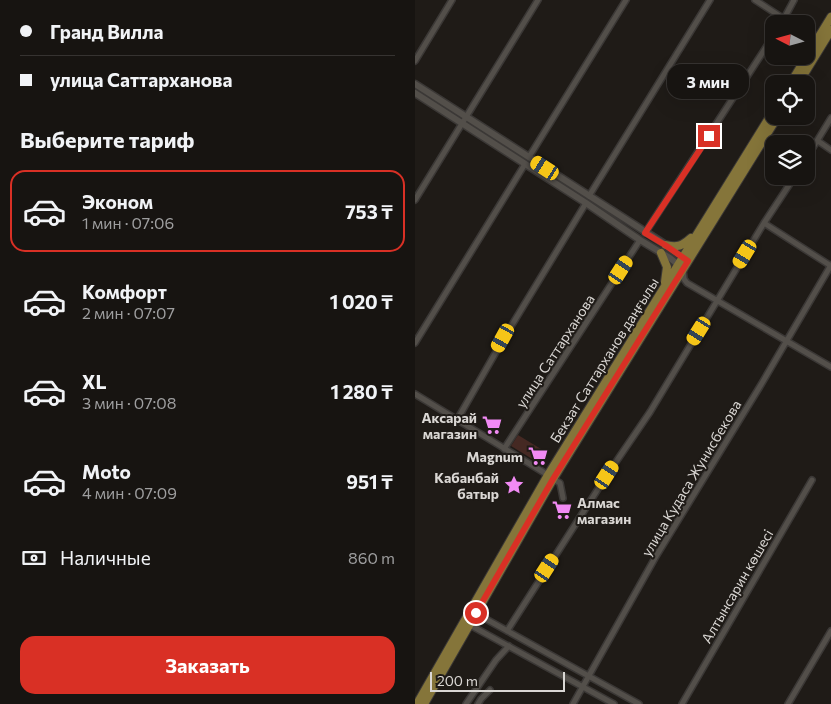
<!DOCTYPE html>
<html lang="ru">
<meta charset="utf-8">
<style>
body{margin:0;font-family:Commissioner,sans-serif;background:#24211f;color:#f1f3f6;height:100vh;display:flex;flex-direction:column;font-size:19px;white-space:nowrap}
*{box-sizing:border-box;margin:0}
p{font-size:16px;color:#9e9e9f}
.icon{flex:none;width:28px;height:28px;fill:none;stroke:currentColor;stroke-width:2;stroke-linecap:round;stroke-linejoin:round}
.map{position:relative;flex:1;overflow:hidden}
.drawer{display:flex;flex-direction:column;background:#171411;width:415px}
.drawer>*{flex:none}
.banner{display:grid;align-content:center;height:110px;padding:0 20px;background:#171411}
.needle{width:32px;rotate:276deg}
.tools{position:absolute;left:350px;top:15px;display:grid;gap:10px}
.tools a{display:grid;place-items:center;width:50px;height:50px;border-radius:10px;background:#171411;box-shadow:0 5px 20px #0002,0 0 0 1px #363331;font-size:25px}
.scale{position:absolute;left:15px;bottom:12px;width:135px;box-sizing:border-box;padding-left:5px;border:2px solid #dad7d4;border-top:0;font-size:14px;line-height:18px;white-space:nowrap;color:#dad7d4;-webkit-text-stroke:4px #1f1b17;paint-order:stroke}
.end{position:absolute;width:22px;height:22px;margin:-11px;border:6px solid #d93025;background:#fff;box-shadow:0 0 0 2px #fff}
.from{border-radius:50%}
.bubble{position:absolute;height:35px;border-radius:15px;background:#171411;box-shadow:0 5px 20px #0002,0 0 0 1px #363331;font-size:16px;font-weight:700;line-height:35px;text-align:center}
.car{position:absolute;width:15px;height:30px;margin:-15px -8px;border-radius:6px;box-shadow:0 0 4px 1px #0007;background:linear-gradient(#f5c518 24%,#345 0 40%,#f5c518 0 76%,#345 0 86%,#f5c518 0)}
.banner b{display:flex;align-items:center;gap:18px;height:48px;font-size:19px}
.banner b+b{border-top:1px solid #363331}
.banner i{width:12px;height:12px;background:#f1f3f6}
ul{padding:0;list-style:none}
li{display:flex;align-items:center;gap:15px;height:82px;margin:0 10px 8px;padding:0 10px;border:2px solid transparent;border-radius:15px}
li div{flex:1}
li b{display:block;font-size:19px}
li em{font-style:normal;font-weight:700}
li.current{border-color:#d93025}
li>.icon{width:45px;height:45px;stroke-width:1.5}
h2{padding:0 20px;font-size:22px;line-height:60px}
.pay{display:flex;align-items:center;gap:12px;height:55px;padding:0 20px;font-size:19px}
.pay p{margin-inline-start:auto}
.action{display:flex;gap:10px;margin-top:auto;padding:10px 20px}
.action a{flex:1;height:58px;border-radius:15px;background:#d93025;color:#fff;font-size:20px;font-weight:700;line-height:58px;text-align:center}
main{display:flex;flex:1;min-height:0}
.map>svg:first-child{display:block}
.green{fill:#452923}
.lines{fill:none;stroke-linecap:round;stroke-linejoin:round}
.minor-casing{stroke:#3b3836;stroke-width:8}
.tertiary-casing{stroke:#3b3836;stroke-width:9}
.primary-casing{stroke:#3b3836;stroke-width:10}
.minor{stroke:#534f4a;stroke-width:5}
.tertiary{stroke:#534f4a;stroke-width:6}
.primary{stroke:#85753a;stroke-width:8}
.route{stroke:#d93025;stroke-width:6}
.labels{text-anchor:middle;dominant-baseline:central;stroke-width:4;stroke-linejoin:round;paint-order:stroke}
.street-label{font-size:14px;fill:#dad7d4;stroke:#1f1b17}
.poi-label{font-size:14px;font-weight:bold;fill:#dad7d4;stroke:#1f1b17;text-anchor:end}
</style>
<main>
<section class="drawer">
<div class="banner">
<b><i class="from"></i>Гранд Вилла</b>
<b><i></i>улица Саттарханова</b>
</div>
<h2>Выберите тариф</h2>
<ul>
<li class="current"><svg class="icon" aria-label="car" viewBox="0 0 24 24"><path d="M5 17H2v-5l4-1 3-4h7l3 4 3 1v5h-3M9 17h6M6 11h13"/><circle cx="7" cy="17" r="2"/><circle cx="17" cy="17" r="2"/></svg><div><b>Эконом</b><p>1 мин · 07:06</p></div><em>753 ₸</em></li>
<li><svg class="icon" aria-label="car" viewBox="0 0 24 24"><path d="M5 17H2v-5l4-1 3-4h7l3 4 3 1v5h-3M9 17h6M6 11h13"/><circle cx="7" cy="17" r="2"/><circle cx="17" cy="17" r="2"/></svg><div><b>Комфорт</b><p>2 мин · 07:07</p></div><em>1 020 ₸</em></li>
<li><svg class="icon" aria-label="car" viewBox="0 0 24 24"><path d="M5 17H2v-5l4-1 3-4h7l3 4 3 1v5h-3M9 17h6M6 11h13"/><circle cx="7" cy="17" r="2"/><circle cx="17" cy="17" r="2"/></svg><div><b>XL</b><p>3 мин · 07:08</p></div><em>1 280 ₸</em></li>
<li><svg class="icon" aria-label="car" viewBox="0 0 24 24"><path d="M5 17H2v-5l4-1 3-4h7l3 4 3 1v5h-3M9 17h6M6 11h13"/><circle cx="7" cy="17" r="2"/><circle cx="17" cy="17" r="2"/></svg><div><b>Moto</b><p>4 мин · 07:09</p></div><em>951 ₸</em></li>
</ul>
<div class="pay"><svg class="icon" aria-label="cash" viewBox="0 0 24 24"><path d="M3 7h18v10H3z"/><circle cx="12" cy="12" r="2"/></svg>Наличные<p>860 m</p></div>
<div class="action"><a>Заказать</a></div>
</section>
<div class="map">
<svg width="416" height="704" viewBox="0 0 416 704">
<rect width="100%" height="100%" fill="#1f1b17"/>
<!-- green -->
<path class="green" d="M103,435l23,14 -7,11 -23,-14z"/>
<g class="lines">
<defs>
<path id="minor" d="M340,0l37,24
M366,24l13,-24
M391,33l12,7
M0,61l37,-61
M403,141l13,9
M114,157l97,-157
M391,159l25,-41
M174,196l121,-196
M0,200l123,-200
M349,223l67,43
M230,233l129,-198
M268,269l1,10 3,4 144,84
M0,343l110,-179
M0,394l133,81
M42,420l47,-82 82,-135
M89,449l136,-209
M138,479l7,4 3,15
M60,613l164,91
M53,624l146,80
M92,631l100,-156 43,-63 114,-189 31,-47
M51,704l30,-44 13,-14
M63,704l3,-5 9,-9
M158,704l82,-146 107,-175 69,-118
M267,704l130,-224
M373,704l43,-73"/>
<path id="tertiary" d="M0,84l251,161 19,14
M0,93l171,110 54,37 30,18 11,9"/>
<path id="primary" d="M375,84l41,-67
M383,84l33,-54
M251,245c11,3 16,1 25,-7
M246,253l6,14 -2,15
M2,704l131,-229 226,-365
M9,704l129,-225 225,-363"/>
</defs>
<!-- minor casing -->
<use href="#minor" class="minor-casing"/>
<!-- tertiary casing -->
<use href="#tertiary" class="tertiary-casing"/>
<!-- primary casing -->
<use href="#primary" class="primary-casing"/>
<!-- minor -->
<use href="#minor" class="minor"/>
<!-- tertiary -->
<use href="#tertiary" class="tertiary"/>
<!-- primary -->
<use href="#primary" class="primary"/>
</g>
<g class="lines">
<!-- route -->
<path class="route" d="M61,613l77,-134 135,-218 -23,-16 -20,-12 64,-97"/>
</g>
<!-- icons -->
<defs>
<symbol id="supermarket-bare" viewBox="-9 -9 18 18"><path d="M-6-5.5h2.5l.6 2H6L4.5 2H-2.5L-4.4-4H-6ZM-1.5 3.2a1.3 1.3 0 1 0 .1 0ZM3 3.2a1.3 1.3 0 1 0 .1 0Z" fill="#f18af4" stroke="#1f1b17" stroke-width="2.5" paint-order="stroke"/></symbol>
<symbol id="sight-bare" viewBox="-9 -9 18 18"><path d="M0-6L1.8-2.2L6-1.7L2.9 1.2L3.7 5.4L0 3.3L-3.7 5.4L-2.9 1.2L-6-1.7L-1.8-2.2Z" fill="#f18af4" stroke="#1f1b17" stroke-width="2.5" paint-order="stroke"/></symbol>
</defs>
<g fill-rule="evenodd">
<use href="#supermarket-bare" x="63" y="411" width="28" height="28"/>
<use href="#supermarket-bare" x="109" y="442" width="28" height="28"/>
<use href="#sight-bare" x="85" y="471" width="28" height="28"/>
<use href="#supermarket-bare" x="133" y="496" width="28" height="28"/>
</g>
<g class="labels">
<!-- street labels -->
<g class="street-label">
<text transform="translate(140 351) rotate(-57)">улица Саттарханова</text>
<text transform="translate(189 360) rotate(-58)">Бекзат Саттарханов даңғылы</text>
<text transform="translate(276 478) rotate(-59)">улица Кудаса Жунисбекова</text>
<text transform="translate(322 586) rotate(-60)">Алтынсарин көшесі</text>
</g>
<!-- poi labels -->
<g class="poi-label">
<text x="62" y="417">Аксарай<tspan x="62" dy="16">магазин</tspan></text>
<text x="108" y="456">Magnum</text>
<text x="84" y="477">Кабанбай<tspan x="84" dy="16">батыр</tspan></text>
<text x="162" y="502" text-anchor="start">Алмас<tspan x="162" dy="16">магазин</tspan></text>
</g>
</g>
</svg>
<div class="tools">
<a><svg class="needle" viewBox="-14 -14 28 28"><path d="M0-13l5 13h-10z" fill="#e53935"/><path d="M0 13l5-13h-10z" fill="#9e9e9f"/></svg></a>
<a><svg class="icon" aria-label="locate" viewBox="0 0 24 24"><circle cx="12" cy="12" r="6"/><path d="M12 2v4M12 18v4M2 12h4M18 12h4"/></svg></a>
<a><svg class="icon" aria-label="layers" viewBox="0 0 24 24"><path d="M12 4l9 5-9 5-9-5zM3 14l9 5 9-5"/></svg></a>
</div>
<div class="scale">200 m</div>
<i class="end from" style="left:61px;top:613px"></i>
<i class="end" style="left:294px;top:136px"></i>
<div class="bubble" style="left:252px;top:64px;width:82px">3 мин</div>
<i class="car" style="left:130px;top:168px;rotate:303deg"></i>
<i class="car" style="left:330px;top:254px;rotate:211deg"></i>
<i class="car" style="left:206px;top:270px;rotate:33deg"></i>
<i class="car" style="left:284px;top:331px;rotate:212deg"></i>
<i class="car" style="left:88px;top:338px;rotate:209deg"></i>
<i class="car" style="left:192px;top:475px;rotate:33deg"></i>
<i class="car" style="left:132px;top:568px;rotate:33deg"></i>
</div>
</main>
